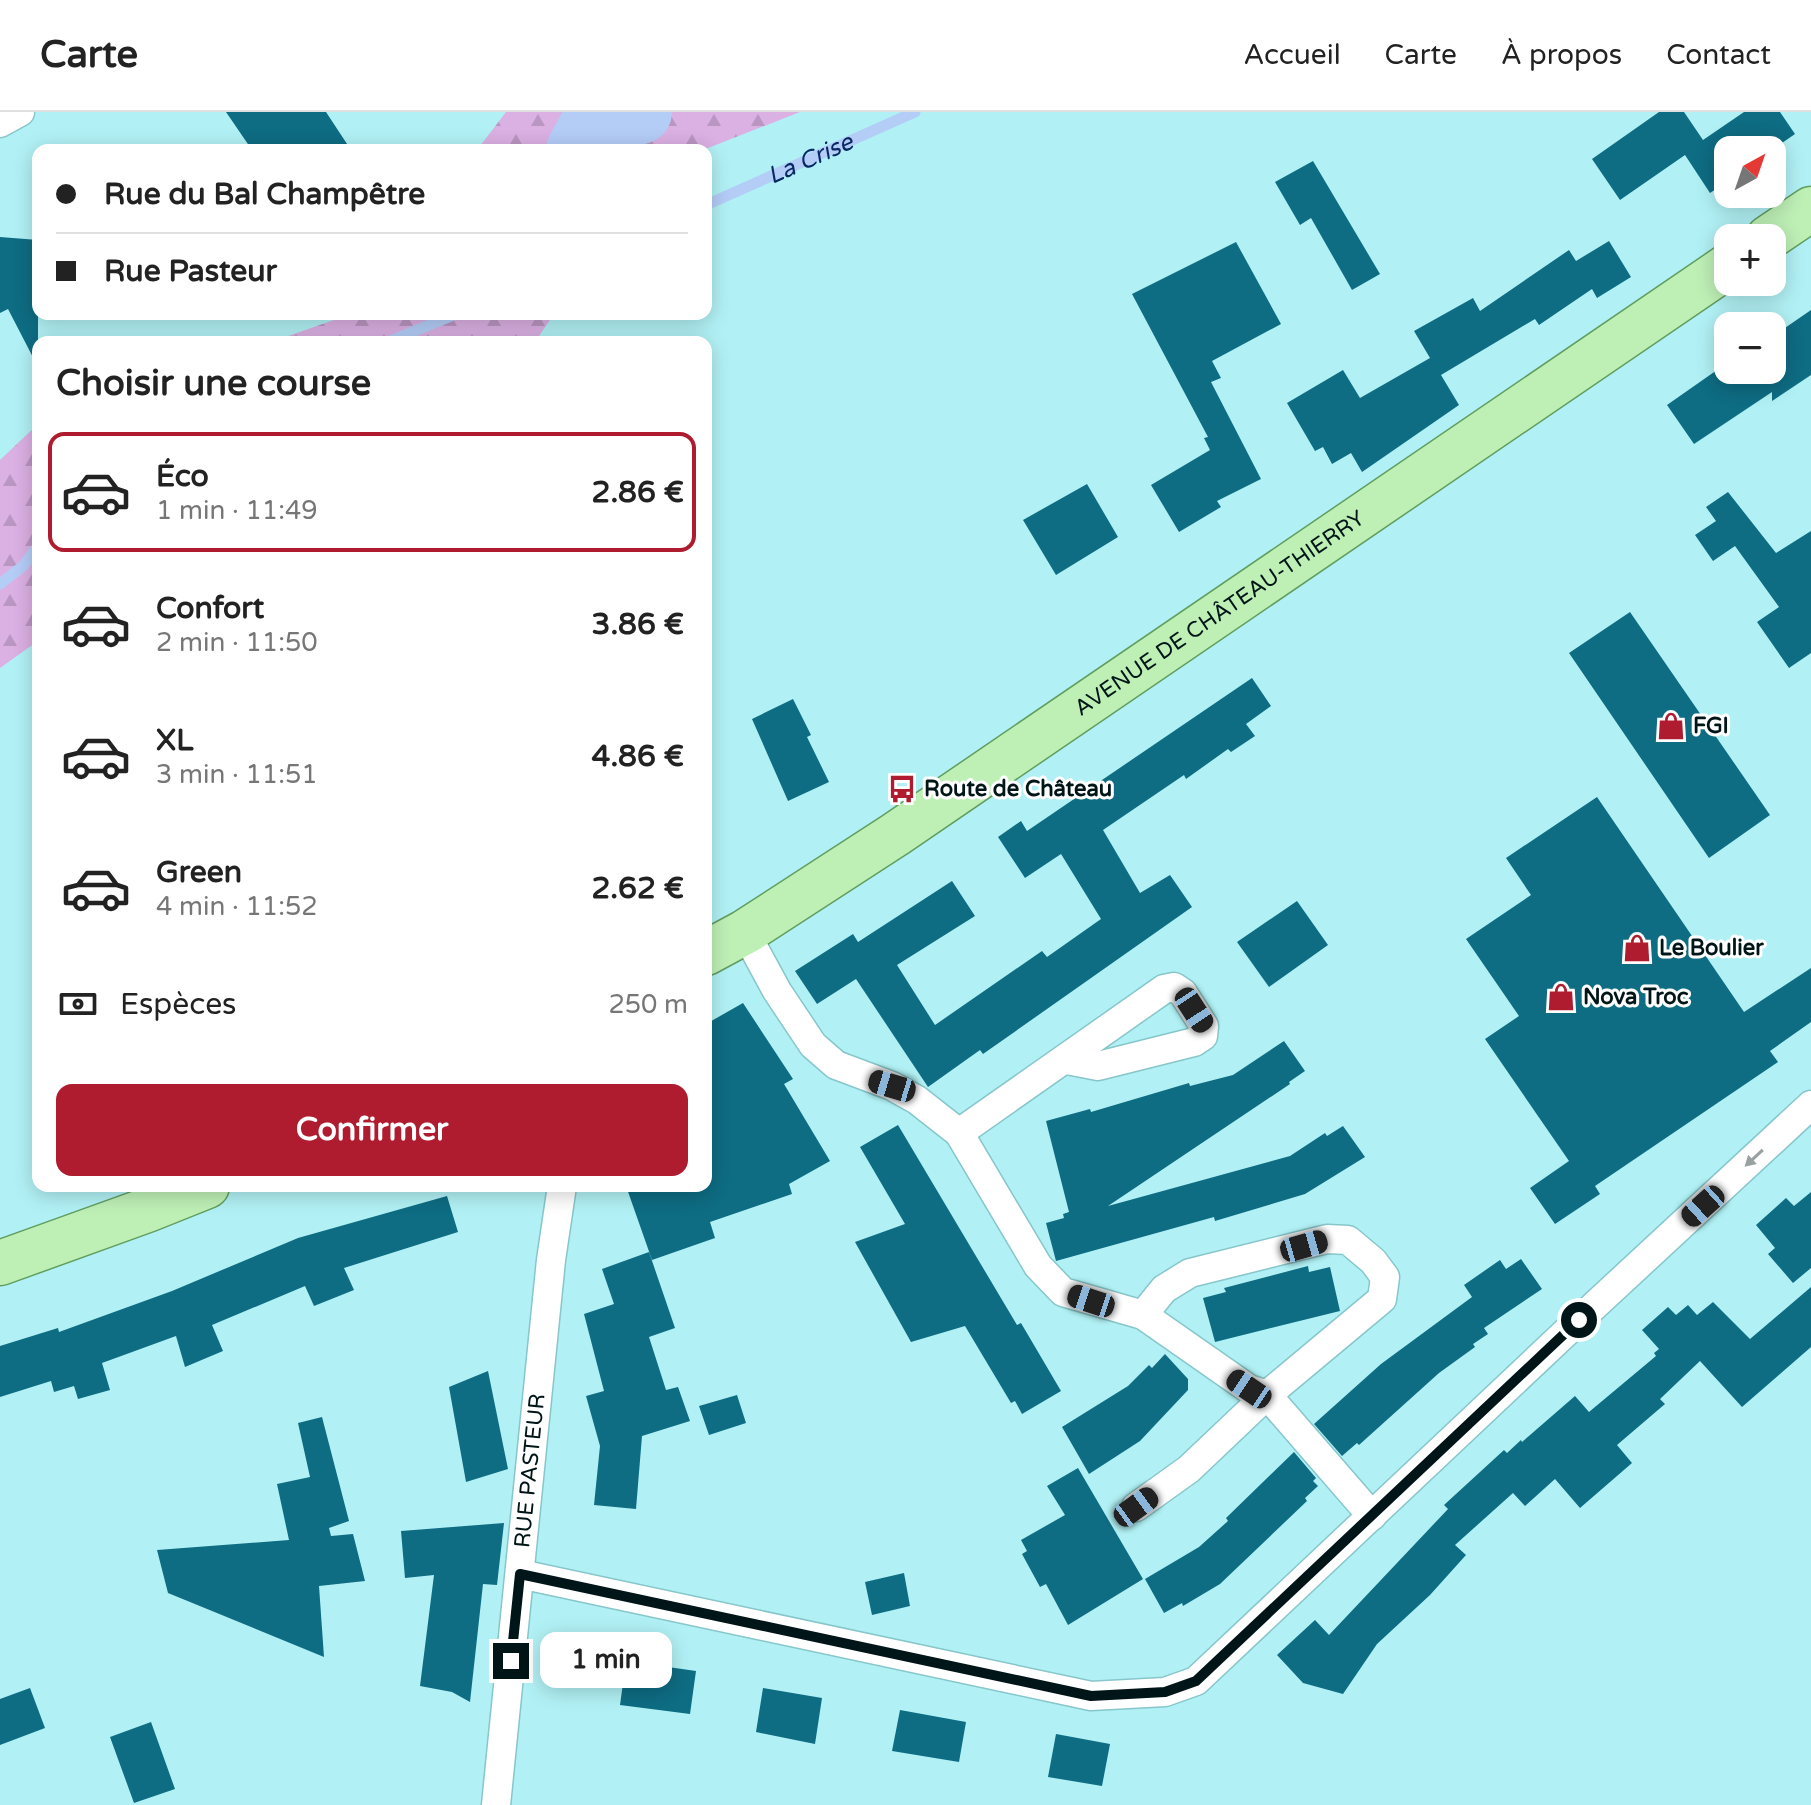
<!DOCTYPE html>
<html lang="fr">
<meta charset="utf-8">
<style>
body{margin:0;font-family:"Varela Round",sans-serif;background:#f2f2f2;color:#222;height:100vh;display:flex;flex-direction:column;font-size:30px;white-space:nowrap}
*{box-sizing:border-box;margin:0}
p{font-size:26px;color:#767676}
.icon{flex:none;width:44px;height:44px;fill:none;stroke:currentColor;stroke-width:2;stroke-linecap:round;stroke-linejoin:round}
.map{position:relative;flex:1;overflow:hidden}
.details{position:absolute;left:32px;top:224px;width:680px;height:856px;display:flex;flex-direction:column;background:#fff;border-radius:16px;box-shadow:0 4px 20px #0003}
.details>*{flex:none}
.banner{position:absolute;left:32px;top:32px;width:680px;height:176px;border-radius:16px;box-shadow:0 4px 20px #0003;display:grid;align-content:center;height:176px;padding:0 24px;background:#fff}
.needle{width:52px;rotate:40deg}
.controls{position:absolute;left:1714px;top:24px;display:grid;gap:16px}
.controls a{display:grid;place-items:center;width:72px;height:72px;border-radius:16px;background:#fff;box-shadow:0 4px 20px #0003;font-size:40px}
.end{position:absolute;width:36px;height:36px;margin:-18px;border:10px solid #001517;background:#fff;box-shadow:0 0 0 4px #fff}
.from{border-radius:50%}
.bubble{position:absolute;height:56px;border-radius:16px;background:#fff;box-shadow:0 4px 20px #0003;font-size:26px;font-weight:800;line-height:56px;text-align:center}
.car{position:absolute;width:24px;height:48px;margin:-24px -12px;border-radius:10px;box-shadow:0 0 6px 2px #0007;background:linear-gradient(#222 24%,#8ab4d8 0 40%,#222 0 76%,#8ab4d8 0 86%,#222 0)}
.banner b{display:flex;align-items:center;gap:28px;height:76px;font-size:30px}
.banner b+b{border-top:2px solid #e0e0e0}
.banner i{width:20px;height:20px;background:#222}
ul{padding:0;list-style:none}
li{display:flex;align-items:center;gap:24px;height:120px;margin:0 16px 12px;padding:0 8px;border:4px solid transparent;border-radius:16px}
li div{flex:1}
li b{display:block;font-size:30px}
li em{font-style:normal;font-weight:800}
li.active{border-color:#af1b2f}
li>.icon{width:72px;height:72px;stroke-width:1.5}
h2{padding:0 24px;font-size:36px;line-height:96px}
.pay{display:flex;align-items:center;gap:20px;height:88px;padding:0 24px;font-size:30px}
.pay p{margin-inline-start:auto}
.button{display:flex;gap:16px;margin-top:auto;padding:16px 24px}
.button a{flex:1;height:92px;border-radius:16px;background:#af1b2f;color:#fff;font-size:32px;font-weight:800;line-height:92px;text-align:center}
header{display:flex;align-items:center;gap:48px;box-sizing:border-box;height:112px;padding:0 40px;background:#fff;border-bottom:2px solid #e0e0e0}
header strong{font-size:38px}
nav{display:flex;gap:44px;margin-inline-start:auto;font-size:28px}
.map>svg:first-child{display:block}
.forest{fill:url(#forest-firs)}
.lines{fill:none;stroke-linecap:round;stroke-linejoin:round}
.stream{stroke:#b4cdf7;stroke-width:11}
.river{stroke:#b4cdf7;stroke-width:64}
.building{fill:#0e6c83}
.minor-casing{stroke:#87c6ca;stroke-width:31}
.primary-casing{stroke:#609d5f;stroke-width:47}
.minor{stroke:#fff;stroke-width:28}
.primary{stroke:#bef0b6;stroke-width:44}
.oneway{fill:#99a1a2}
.route{stroke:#001517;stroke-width:10}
.labels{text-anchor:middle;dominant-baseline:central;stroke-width:6;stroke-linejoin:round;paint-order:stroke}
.street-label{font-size:22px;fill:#001517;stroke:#fff}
.poi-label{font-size:22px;font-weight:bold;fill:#001517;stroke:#fff;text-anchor:start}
.water-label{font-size:24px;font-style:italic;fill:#082863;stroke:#fff}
</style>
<header>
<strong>Carte</strong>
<nav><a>Accueil</a><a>Carte</a><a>À propos</a><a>Contact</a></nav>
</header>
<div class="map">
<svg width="1811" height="1693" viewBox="0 0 1811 1693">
<defs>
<pattern id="forest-firs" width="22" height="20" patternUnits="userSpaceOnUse" patternTransform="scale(2)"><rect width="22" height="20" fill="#dbb0e3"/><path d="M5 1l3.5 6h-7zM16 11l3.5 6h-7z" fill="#ba96c2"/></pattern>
</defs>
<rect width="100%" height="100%" fill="#b1f1f5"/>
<!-- forest -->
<path class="forest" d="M506,0h294l-97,38h-226z
M351,202h203l-19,28h-264z
M38,312v217l-38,27v-208z"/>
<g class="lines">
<!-- stream -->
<g class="stream">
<path id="s1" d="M706,93l209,-93"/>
<path d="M388,230l68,-28"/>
<path d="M0,472l23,-18 15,-20"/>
</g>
<!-- river -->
<path class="river" d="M578,38l12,-22 50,-16"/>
</g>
<!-- building -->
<path class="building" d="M226,0h100l25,38h-99z
M1659,0h25l19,28 41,-28h36l15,22 -23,16h-44v31l-18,12 -25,-38 -65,45 -28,-41z
M1313,49l67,113 -28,16 -41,-72 -11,7 -25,-43z
M0,125l38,3v127l-30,-58 -8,4z
M1609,129l22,36 -34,21 -5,-9 -53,36 -4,-6 -94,56 18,30 -97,67 -11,-19 -19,11 -9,-17 -8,4 -28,-48 56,-33 17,28 70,-40 -16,-27 59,-33 7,13 89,-61 7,11z
M1236,130l45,82 -69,37 9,17 -10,4 50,97 -44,22 4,6 -42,25 -28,-47 59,-35 -6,-12 4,-1 -76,-143z
M1811,198v65l-39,26v-9l-78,52 -27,-39 50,-35h55v-33z
M1087,372l31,53 -62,38 -33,-55z
M1728,380l48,61 35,-22v122l-22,15 -32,-46 22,-15 -44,-61 -22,15 -18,-26 21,-14 -10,-14z
M1630,500l140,203 -61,43 -140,-205z
M1252,566l19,28 -25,18 9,12 -24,16 -3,-3 -42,30 -2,-4 -81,55 37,63 30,-18 22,32 -209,147 -3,-4 -52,37 -72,-108 -39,25 -22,-33 58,-37 5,8 94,-61 23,35 -78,49 38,60 107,-74 5,6 54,-38 -40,-65 -36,24 -27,-41 23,-16 6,10z
M793,587l18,36 -4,2 22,45 -41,19 -36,-82z
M1597,685l147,215 67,-44v54l-41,29 8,11 -183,124 5,8 -45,30 -25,-36 39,-27 -84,-122 34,-23 -53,-77 65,-44 -25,-37z
M1297,789l31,44 -59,42 -32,-45z
M743,891l50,76 -9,5 46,77 -41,23 3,10 -82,28 5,16 -63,22 -26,-74h80v-162z
M1284,929l21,30 -16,11 1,2 -182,122 182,-50 35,-23 2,3 16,-10 22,31 -60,37 -90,27 -1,-4 -158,44 -10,-38 18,-5 -1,-4 6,-2 -23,-91 44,-12 1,3 98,-29 1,3 43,-11z
M898,1013l119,200 4,-2 40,68 -39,23 -7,-13 -4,2 -46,-77 -54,16 -56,-100 50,-18 -45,-77z
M1811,1080v76l-18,15 -25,-29 7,-6 -19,-23 30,-27 8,8z
M447,1084l11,36 -114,36 10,22 -40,16 -9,-20 -93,39 11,26 -38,16 -9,-31 -74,27 8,27 -32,9 -4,-13 -20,6 -3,-11 -51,16v-51l58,-18 1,4 113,-41 126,-53z
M649,1140l26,76 -26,9 17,53 12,-3 12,34 -48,15 -6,73 -42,-4 6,-59 -14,-50 18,-5 -20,-77 30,-10 -12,-35z
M1521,1147l21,30 -58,39 4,6 -15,10 2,3 -36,26 -80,72 -2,-2 -15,13 -28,-32 67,-60 91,-67 -8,-12 36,-25 6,9z
M1308,1154l1,6 21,-5 10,44 -125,31 -12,-44 23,-6 -2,-4z
M1811,1175v60l-69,60 -42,-46 -40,38 5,5 -48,41 15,18 -52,45 -25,-29 -30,27 -12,-13 -58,52 11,10 -36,40 -53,49 -34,50 -40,-11 -26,-28 38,-35 14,15 119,-126 -4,-4 60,-55 3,3 14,-13 1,2 53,-46 14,16 67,-56 -2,-3 5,-4 -17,-19 26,-23 8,8 12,-10 9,10 16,-13 37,37z
M1165,1242l23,25v11l-48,51 -51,33 -27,-47 66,-41 21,-21 3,3z
M488,1259l20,98 -42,13 -17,-95z
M737,1283l9,28 -37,12 -10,-29z
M322,1305l27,104 -20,7 2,8 22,-2 12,47 -46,5 5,71 -156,-64 -11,-43 132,-10 -12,-56 33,-7 -12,-54z
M1294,1340l22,26 -3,3 5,5 -13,12 2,3 -87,83 -37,22 -1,-3 -18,10 -19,-34 54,-32 29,-26 -2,-3z
M1078,1356l65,111 -75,46 -22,-41 -6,3 -18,-33 5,-3 -6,-11 44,-25 -18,-29z
M504,1411l-7,62 -14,-1 -13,118 -18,-10 -32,-6 14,-111 -29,3 -4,-47z
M904,1461l6,33 -38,9 -7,-33z
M626,1549l70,10 -6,43 -70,-9z
M30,1576l15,40 -45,17v-46z
M763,1576l59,10 -7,46 -59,-12z
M900,1598l66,12 -7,40 -67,-11z
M151,1610l24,67 -41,14 -24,-66z
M1056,1622l54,10 -8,42 -54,-9z"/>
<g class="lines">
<defs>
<g id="minor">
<path d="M0,11l20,-11"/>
<path d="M745,820l32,59 36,54 23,20 56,21 25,14 42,33 79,133 25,26 80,23 106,74 18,6 105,121"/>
<path d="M959,1021l205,-144 10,-2 9,6 21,33 -1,10 -9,6 -96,24 -31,-6"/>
<path d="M1136,1395l53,-38 78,-74 115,-96 3,-22 -12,-16 -25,-21 -21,-1 -137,34 -26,16 -21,26"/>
<path d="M520,1462l571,122 74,-4 31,-11 383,-361 232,-215"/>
<path id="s2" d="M496,1693l55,-545 11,-74"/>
</g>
<g id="primary">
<path d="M1768,126l43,-29"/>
<path id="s3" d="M706,841l39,-21 151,-98 832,-568"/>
<path d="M0,1151l147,-53 60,-24"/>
</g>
</defs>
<!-- minor casing -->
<use href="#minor" class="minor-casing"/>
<!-- primary casing -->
<use href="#primary" class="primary-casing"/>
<!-- minor -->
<use href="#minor" class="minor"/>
<!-- primary -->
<use href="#primary" class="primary"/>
</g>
<!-- one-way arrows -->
<defs><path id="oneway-solid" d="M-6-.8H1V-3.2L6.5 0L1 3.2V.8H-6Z" transform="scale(2)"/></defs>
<use class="oneway" href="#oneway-solid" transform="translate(1754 1046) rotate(137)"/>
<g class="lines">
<!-- route -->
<path class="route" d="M511,1549l9,-87 571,122 74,-4 31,-11 383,-361"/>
</g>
<!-- icons -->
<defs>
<symbol id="shop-bare" viewBox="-9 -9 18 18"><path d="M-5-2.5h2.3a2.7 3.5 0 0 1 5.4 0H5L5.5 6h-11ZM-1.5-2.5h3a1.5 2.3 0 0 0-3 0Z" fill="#af1b2f" stroke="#fff" stroke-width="2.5" paint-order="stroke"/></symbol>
<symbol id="bus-bare" viewBox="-9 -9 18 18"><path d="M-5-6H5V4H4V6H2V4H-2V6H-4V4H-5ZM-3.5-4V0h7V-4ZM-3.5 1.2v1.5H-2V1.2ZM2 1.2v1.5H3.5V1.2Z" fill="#af1b2f" stroke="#fff" stroke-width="2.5" paint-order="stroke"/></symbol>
</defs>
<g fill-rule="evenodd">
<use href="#shop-bare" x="1651" y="594" width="40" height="40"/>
<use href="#bus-bare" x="882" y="657" width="40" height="40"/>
<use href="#shop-bare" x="1617" y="816" width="40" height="40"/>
<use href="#shop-bare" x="1541" y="865" width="40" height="40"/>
</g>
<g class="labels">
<!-- street labels -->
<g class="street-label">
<text stroke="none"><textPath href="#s3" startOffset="616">AVENUE DE CHÂTEAU-THIERRY</textPath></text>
<text stroke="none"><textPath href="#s2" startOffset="336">RUE PASTEUR</textPath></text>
</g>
<!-- poi labels -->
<g class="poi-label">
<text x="1693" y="614">FGI</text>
<text x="924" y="677">Route de Château</text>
<text x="1659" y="836">Le Boulier</text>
<text x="1583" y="885">Nova Troc</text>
</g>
<!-- water labels -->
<g class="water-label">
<text stroke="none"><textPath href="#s1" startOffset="114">La Crise</textPath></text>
</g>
</g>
</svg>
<div class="controls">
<a><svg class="needle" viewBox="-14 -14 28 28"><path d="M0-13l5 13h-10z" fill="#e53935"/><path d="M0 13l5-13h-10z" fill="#767676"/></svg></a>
<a>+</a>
<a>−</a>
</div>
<i class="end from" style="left:1579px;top:1208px"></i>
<i class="end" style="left:511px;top:1549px"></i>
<div class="bubble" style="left:540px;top:1520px;width:132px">1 min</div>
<i class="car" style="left:1194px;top:898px;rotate:147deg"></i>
<i class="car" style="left:892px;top:974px;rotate:287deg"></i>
<i class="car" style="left:1703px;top:1094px;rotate:228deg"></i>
<i class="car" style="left:1304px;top:1134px;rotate:74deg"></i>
<i class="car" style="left:1091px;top:1189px;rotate:288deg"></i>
<i class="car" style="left:1249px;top:1277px;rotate:304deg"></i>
<i class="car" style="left:1136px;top:1395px;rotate:54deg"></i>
<div class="banner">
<b><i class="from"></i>Rue du Bal Champêtre</b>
<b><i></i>Rue Pasteur</b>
</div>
<section class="details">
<h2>Choisir une course</h2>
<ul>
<li class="active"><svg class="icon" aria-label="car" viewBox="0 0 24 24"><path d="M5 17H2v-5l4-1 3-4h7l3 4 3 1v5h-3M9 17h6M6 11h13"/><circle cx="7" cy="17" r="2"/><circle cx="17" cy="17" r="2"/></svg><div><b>Éco</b><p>1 min · 11:49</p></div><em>2.86 €</em></li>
<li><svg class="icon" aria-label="car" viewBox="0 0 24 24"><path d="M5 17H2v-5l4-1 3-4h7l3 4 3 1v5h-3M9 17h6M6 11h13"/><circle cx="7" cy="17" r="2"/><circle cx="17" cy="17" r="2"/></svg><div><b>Confort</b><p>2 min · 11:50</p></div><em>3.86 €</em></li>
<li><svg class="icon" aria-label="car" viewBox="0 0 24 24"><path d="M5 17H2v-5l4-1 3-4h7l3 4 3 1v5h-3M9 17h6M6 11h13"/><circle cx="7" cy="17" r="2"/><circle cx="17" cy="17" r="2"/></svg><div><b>XL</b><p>3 min · 11:51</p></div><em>4.86 €</em></li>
<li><svg class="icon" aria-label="car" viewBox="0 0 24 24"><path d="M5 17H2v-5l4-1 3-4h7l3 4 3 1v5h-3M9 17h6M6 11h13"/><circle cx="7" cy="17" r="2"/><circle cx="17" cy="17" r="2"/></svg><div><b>Green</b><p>4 min · 11:52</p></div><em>2.62 €</em></li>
</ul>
<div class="pay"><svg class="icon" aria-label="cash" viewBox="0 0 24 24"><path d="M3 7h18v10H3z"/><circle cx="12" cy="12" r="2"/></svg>Espèces<p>250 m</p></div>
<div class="button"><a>Confirmer</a></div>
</section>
</div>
